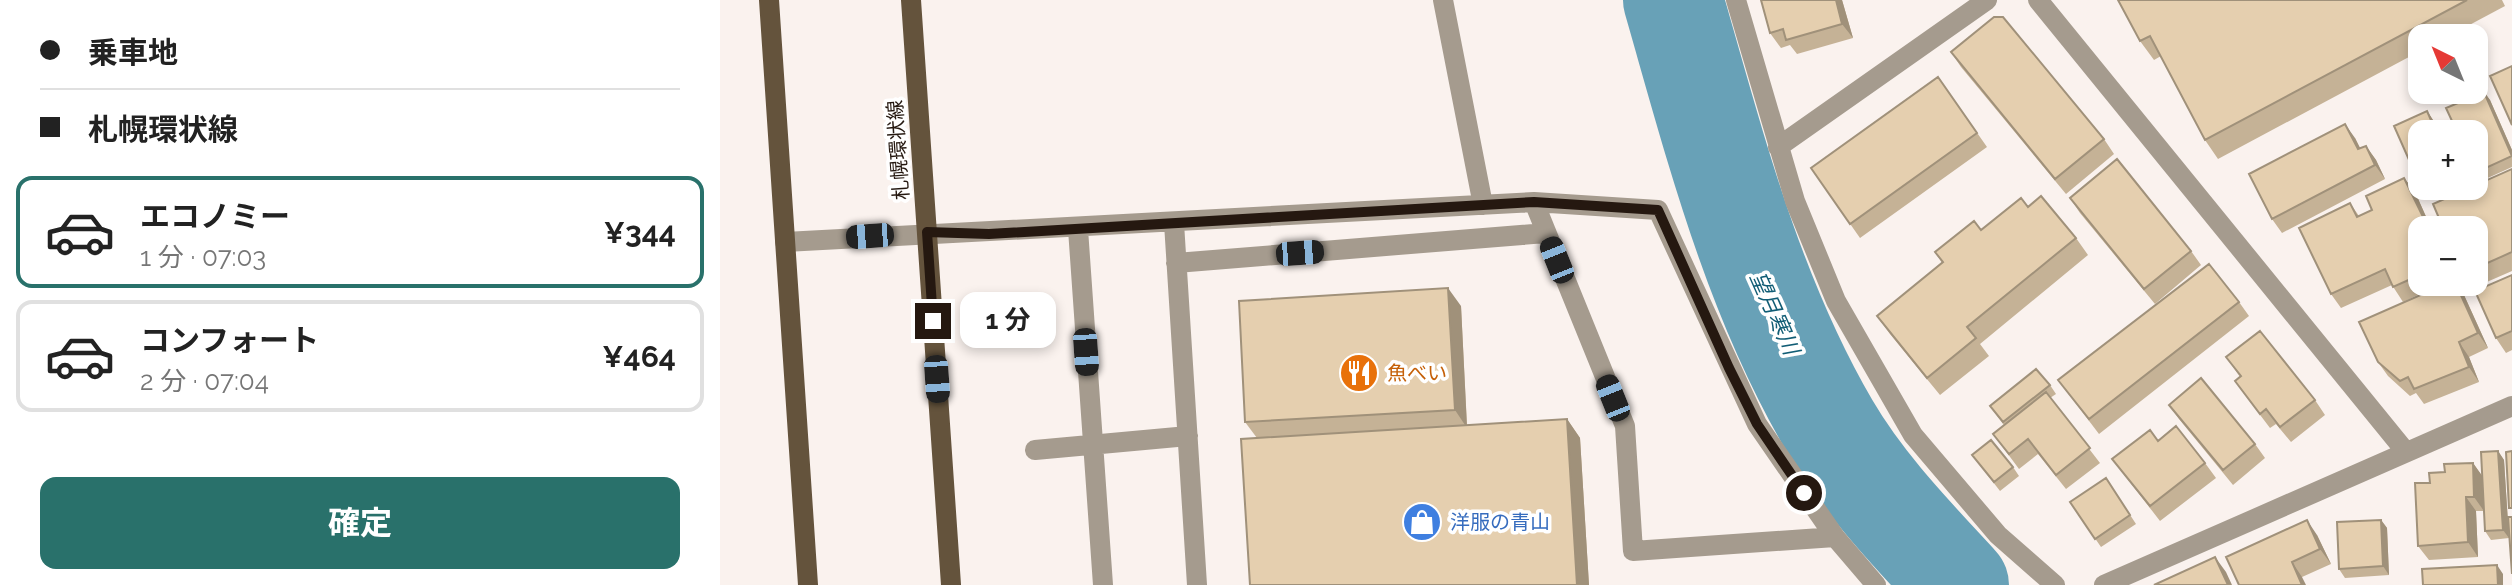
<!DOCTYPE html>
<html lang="ja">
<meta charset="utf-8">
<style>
body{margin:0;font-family:Raleway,"Noto Sans JP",sans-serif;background:#f6f6f6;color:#222;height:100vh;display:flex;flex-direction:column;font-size:30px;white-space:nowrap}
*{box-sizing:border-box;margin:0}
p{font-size:26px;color:#767676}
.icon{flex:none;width:44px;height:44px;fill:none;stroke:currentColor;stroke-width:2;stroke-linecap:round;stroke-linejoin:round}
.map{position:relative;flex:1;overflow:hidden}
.details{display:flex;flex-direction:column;background:#fff;width:720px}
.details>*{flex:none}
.banner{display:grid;align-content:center;height:176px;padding:0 40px;background:#fff}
.needle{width:52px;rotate:317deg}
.controls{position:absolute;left:1688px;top:24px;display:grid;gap:16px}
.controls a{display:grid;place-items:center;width:80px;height:80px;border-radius:16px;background:#fff;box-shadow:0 4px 12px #0003;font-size:40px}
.end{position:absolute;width:36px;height:36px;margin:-18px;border:10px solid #251810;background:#fff;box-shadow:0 0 0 4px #fff}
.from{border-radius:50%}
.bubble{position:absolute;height:56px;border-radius:16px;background:#fff;box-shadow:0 4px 12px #0003;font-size:26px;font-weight:700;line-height:56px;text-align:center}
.car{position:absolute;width:24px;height:48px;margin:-24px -12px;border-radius:10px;box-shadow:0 0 6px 2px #0007;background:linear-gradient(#222 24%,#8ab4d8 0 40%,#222 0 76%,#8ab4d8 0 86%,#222 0)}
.banner b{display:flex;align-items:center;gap:28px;height:76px;font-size:30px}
.banner b+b{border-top:2px solid #e0e0e0}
.banner i{width:20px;height:20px;background:#222}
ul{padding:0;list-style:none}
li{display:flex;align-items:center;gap:24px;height:112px;margin:0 16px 12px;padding:0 24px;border:4px solid #e0e0e0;border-radius:16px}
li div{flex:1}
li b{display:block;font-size:30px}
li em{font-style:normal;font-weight:700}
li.current{border-color:#29716b}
li>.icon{width:72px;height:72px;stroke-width:1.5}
.button{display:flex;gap:16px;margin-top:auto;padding:16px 40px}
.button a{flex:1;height:92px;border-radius:16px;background:#29716b;color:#fff;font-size:32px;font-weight:700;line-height:92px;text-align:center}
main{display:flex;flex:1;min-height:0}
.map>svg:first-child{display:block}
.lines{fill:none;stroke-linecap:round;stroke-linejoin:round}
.river{stroke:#68a1b7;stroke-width:100}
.minor{stroke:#a59b8e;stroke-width:20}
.major{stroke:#64533c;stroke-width:20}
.wall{fill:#c5b296}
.shaded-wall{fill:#a0917a}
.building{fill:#e5cfaf;stroke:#a0917a;stroke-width:2}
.route{stroke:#251810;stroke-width:10}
.labels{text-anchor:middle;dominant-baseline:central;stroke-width:7;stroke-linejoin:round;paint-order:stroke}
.street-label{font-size:20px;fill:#251810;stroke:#fff}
.food-label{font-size:20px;fill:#c56008;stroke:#fff;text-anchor:start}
.shop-label{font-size:20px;fill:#366cbe;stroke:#fff;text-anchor:start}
.water-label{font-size:22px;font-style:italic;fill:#115d75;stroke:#fff}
</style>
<main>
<section class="details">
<div class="banner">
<b><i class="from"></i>乗車地</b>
<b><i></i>札幌環状線</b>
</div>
<ul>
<li class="current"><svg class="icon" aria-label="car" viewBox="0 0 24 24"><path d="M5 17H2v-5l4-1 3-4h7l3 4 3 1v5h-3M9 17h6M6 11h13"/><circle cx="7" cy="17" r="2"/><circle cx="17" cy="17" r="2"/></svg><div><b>エコノミー</b><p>1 分 · 07:03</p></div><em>¥344</em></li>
<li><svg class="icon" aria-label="car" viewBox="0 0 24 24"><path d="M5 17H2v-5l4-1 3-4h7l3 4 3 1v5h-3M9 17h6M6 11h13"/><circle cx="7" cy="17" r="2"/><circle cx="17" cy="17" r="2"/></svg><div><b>コンフォート</b><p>2 分 · 07:04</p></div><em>¥464</em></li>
</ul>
<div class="button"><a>確定</a></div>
</section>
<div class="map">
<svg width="1792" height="585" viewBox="0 0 1792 585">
<rect width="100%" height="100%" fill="#faf2ee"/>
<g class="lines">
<!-- river -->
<path class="river" d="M953,0c42,146 79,293 156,425 35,60 84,110 130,160"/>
<!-- minor -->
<path class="minor" d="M723,0l40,205
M1016,0l59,201 41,100 77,134 85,100 57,50
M1318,0l368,452
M1058,147l209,-147
M814,202l91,224 8,125 202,-14
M454,223l23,362
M358,229l25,356
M65,242l749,-40 124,8 99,214 78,113 41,48
M456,263l370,-30
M315,450l153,-14
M1384,585l408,-179"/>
<!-- major -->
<path class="major" d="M49,0l39,585
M191,0l40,585"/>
</g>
<!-- wall -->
<path class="wall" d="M1122,0l11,38 -56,16 -7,-9 -9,3 -11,-15z
M1398,0h384l3,6 -60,32h-23v12l-204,109 -13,-19 -44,-84 -7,4 -14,-19z
M1231,52l153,87 10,15 -48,40 -105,-127z
M1218,77l49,70 -127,91 -49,-70z
M1764,92l6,8 22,50v17l-31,14 -6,-8z
M1707,111l6,9 6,14h-17v52h25l-20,9 -6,-8 -27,-61z
M1635,138l5,10 6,-2 10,14 9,19 -103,54 -10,-14z
M1792,169v102l-39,17 -4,-6h5v-52z
M1684,178l11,14 17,38h-10v52h23l-42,20 -11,-17 -51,23 -10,-14 19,-91 9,13 13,-6z
M1350,198l121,53 10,14 -46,39 -75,-91z
M1308,207l48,31 12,17 -108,89 9,12 -49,39 -50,-61 -13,-18 65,-53 -7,-11z
M1792,275v75l-6,3 -10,-15z
M1736,282l8,13 24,53 -19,9 10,25 -55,22 -8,-11 -6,3 -22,-20 -10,-14z
M1519,302l10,14 -150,118 -41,-54z
M741,306l6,119 100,-6 13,19 9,147h-339l7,-147 -12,-16z
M1506,357l89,43 10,15 -34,27 -15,-18 -6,4 -25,-33 -10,-14 5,-4z
M1330,385l6,9 -6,4 50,65 -34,26 -28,-35 -19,15 -26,-35 11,-9 -14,-19z
M1449,405l86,39 10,14 -32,27 -54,-66z
M1438,441l47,22 11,15 -56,43 -48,-62z
M1778,451l6,9 5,78 -18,2 -6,-9 -1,-20h-8l2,46 -49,3 -11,-14 12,-63 15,-11 28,-9 9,13z
M1252,455l41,12 6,9 -19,15z
M1386,478l30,46 -35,23 -31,-45z
M1661,520l6,8 2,47 -44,3 -6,-9z
M1597,535l14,29 -29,13 -63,8z"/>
<!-- shaded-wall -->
<path class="shaded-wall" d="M1116,0h6l11,38 -11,-14z
M1764,92l6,8 22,50v5z
M1707,111l6,9 6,14h-2z
M1625,124l10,14 13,26 -10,-15z
M1646,146l10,14 9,19 -10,-14z
M1684,178l11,14 17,38h-1l-5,-7z
M1735,282l9,13 24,53 -10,-15z
M728,288l13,18 6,122 -12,-18z
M1739,342l10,15 10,25 -10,-15z
M847,419l13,19 9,147h-12z
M1778,451l6,9 5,78 -6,-8z
M1753,463l10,14 1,34 -10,-14z
M1746,497l10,14 2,46 -10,-15z
M1587,520l10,15 14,29 -11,-15z
M1661,520l6,8 2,47 -6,-9z
M1495,557l11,15 6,13h-4z
M1572,562l10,15 4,8h-4z
M1777,565l6,9v11h-5z"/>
<!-- building -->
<path class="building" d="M1041,0h75l6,24 -56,16 -3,-11 -13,4z
M1398,0h349l-262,140 -55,-104 -10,5z
M1274,17h9l101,122 -49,40 -104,-127z
M1792,66v59l-22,-49z
M1218,77l39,56 -127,91 -39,-56z
M1764,92l28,64 -37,17 -1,-3v-36h-16l-12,-26z
M1707,111l10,23h-15l1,52 -2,1 -27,-61z
M1625,124l13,25 8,-3 9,19 -103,54 -23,-45z
M1397,159l74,92 -47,38 -74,-91z
M1792,169v83l-38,17v-39h-30l-11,-26z
M1684,178l22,45 -8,4 4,8v39l-29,13 -8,-18 -54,25 -32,-66 51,-25 7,14 15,-7 -6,-14z
M1321,196l35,42 -109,89 9,11 -49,40 -50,-62 66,-54 -8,-10 39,-31 7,9 40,-32 7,9z
M1489,264l30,38 -150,117 -31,-39z
M1792,275v56l-16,7 -21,-47z
M1730,282h5l23,51 -19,9 10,25 -55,22 -6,-12 -8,4 -22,-19 -19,-40z
M728,288l7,122 -210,12 -6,-121z
M1540,331l55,69 -35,27 -14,-18 -6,5 -25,-33 6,-5 -15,-19z
M1316,369l14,16 -47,37 -13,-16z
M1481,378l54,66 -32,26 -54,-65z
M1326,392l44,56 -34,27 -28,-36 -19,15 -16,-20z
M847,419l10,166h-327l-9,-146z
M1456,426l29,37 -55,43 -38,-47 38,-29 8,11z
M1271,440l22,27 -19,15 -22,-27z
M1778,451l5,79 -18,1 -4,-79z
M1792,451v57h-3l-3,-56z
M1753,463l1,34h-8l2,45 -50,4 -3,-63h15l-1,-10 16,-1 -1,-8z
M1386,478l24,37 -35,24 -25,-37z
M1788,517h4v57z
M1587,520l13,29 -28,13 10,23h-63l-13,-28z
M1661,520l2,46 -44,3 -2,-47z
M1495,557l13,28h-74z
M1777,565l1,20h-75l-1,-16z"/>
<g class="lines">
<!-- route -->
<path class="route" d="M213,321l-6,-89 62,2 545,-32 124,8 71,158 28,56 47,69"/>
</g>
<!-- icons -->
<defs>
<symbol id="restaurant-disc" viewBox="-11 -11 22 22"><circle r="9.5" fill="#e8710a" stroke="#fff"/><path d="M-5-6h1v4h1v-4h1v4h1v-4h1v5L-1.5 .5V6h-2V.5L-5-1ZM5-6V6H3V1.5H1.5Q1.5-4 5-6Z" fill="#fff"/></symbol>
<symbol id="shop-disc" viewBox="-11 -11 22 22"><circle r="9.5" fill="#3f7fe0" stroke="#fff"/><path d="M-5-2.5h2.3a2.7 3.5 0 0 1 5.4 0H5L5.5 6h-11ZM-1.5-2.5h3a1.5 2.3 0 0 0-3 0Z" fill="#fff"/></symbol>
</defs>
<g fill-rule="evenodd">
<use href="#restaurant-disc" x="617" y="351" width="44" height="44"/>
<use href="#shop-disc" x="680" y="500" width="44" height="44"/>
</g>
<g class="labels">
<!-- street labels -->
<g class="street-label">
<text transform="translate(178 150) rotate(-94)">札幌環状線</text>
</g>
<!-- food labels -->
<g class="food-label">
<text x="667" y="373">魚べい</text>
</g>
<!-- shop labels -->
<g class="shop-label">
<text x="730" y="522">洋服の青山</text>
</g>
<!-- water labels -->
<g class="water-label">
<text transform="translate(1055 313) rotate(66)">望月寒川</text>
</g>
</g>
</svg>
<div class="controls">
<a><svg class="needle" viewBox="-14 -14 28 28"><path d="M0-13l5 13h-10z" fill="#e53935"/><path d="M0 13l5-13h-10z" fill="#767676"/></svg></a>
<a>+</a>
<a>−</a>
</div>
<i class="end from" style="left:1084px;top:493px"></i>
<i class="end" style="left:213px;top:321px"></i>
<div class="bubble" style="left:240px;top:292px;width:96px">1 分</div>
<i class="car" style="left:150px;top:236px;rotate:266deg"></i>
<i class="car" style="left:580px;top:253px;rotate:86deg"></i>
<i class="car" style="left:837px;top:260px;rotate:338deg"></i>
<i class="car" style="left:366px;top:352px;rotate:176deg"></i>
<i class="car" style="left:217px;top:379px;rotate:176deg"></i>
<i class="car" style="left:893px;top:398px;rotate:338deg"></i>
</div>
</main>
